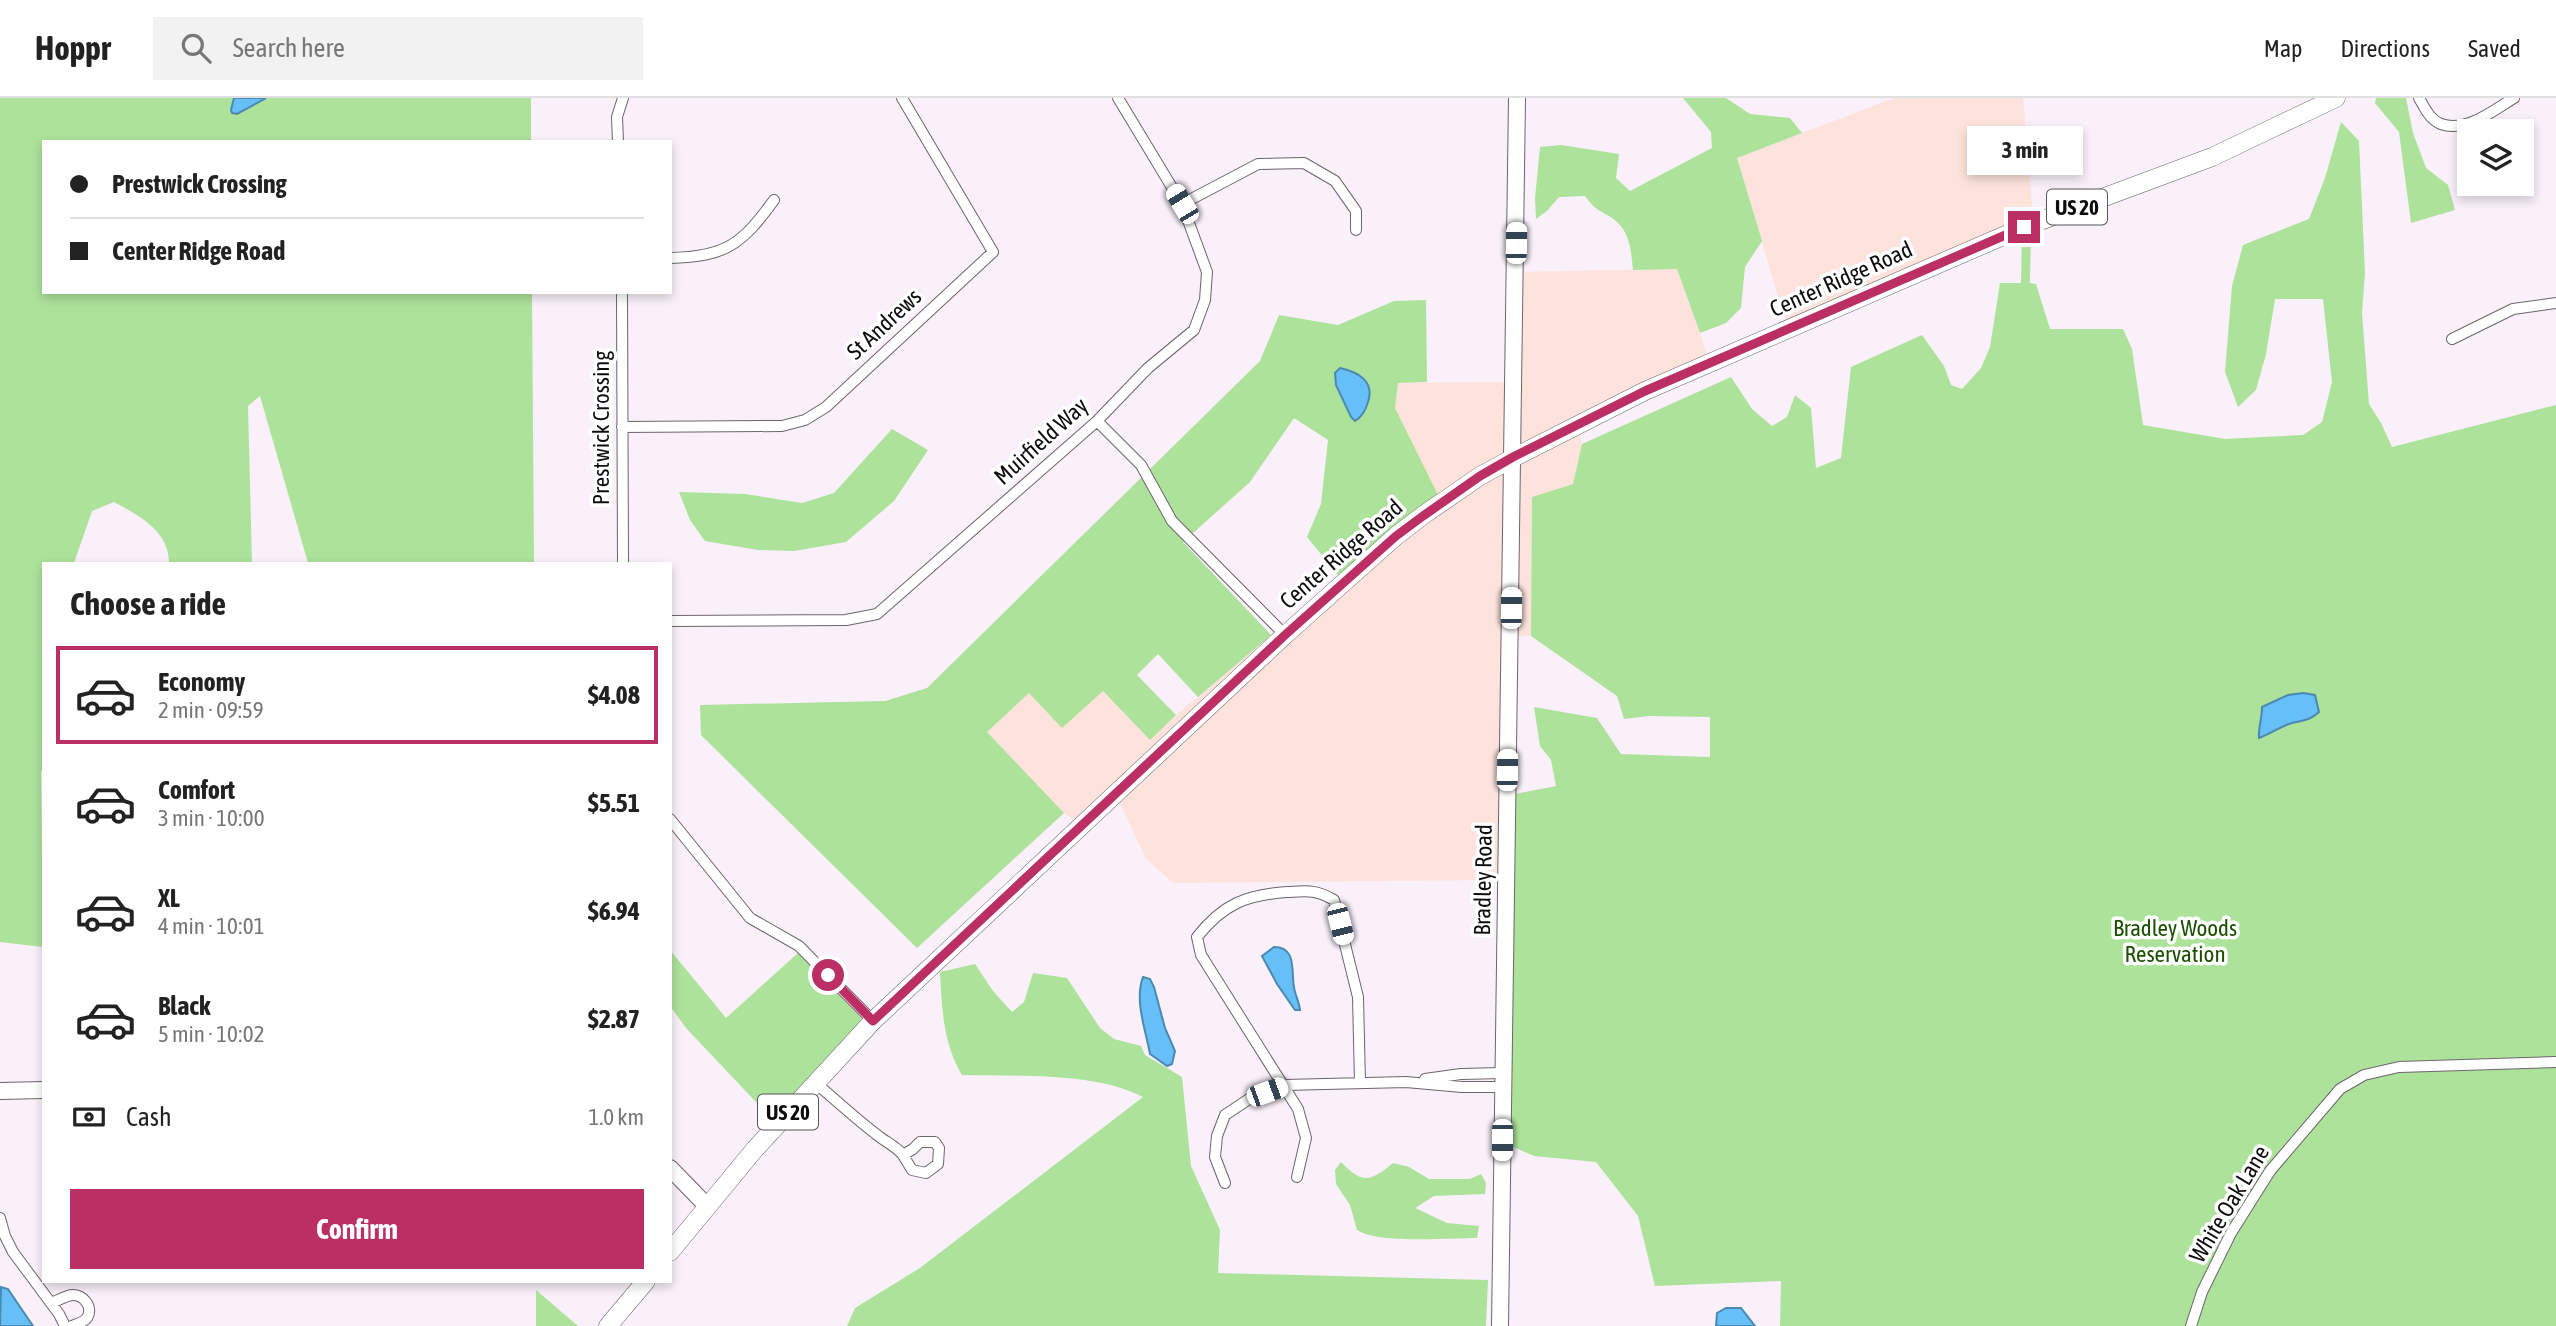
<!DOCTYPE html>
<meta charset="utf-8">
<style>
body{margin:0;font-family:"Asap Condensed",sans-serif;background:#f2f2f2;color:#222;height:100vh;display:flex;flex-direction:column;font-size:26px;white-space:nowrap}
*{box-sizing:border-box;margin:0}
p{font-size:23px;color:#767676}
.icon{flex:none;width:38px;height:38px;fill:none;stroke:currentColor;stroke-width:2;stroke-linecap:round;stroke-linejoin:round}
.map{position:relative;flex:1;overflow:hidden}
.panel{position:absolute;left:42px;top:464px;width:630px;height:721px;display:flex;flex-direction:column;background:#fff;border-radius:0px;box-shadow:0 4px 10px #0003}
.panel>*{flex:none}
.hud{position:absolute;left:42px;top:42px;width:630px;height:154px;border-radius:0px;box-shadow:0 4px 10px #0003;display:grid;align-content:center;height:154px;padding:0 28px;background:#fff}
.tools{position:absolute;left:2457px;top:21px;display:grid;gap:14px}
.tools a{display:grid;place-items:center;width:77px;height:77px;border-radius:0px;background:#fff;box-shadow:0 4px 10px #0003;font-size:35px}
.end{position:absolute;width:32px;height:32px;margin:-16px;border:9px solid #bb2f64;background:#fff;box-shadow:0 0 0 4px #fff}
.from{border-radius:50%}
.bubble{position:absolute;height:49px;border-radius:0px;background:#fff;box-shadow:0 4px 10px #0003;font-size:23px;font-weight:700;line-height:49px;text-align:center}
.car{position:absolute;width:21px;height:42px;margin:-21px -10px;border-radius:9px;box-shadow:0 0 5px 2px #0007;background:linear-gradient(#fff 24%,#345 0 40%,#fff 0 76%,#345 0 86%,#fff 0)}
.hud b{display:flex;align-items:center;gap:24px;height:66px;font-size:26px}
.hud b+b{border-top:2px solid #e0e0e0}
.hud i{width:18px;height:18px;background:#222}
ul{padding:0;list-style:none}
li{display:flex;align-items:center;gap:21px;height:98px;margin:0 14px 10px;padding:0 14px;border:4px solid transparent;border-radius:0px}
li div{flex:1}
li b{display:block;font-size:26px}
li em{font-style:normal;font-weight:700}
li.selected{border-color:#bb2f64}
li>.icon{width:63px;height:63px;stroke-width:1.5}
h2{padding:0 28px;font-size:32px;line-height:84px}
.pay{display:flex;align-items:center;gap:18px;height:77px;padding:0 28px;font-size:26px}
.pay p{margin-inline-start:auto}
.button{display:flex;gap:14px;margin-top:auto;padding:14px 28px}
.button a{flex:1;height:80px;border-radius:0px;background:#bb2f64;color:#fff;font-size:28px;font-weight:700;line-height:80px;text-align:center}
header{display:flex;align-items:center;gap:42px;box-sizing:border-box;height:98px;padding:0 35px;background:#fff;border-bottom:2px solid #e0e0e0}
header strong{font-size:33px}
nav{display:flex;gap:38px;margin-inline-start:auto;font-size:24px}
.search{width:490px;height:63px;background:#f2f2f2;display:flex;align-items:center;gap:18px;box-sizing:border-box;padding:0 24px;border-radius:0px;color:#767676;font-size:26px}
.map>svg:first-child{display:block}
.commercial{fill:#fde3dc}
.green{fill:#ace29a;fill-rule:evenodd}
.water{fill:#66bff6;stroke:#4c89b1;stroke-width:2}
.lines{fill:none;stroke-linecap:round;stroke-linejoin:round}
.street-casing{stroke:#6c656c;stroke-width:12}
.secondary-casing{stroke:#6c656c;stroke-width:18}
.primary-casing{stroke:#6c656c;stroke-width:19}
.street{stroke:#fff;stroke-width:10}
.secondary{stroke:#fff;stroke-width:16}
.primary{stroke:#fff;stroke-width:18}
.route{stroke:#bb2f64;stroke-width:9}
.labels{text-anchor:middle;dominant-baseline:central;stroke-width:7;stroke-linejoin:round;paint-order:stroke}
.shield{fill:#fff;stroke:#575557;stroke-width:2}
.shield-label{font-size:21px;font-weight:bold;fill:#0f0c0f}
.street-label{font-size:23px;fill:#0f0c0f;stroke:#fff}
.park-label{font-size:23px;fill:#1c5000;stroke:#fff}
</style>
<header>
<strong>Hoppr</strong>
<div class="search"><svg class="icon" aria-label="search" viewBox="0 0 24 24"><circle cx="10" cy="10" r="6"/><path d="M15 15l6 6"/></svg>Search here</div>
<nav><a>Map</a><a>Directions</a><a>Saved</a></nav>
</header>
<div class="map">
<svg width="2556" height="1228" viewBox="0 0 2556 1228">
<rect width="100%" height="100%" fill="#f9f0f9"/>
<!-- commercial -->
<path class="commercial" d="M1894,0h129l10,120 -247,105 -49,-165z
M1677,171l31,87 -132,65 6,23 -9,40 -41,13 -1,139 -26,1 -5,243 -327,3 -27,-24 -28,-60 -33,30 -21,-16 -77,-81 43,-40 73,-1 47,48 26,-24 95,-80 168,-137 -44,-90 3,-25 111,-1 2,-110z"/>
<!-- green -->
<path class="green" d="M0,0h531v44h-487v150h488l2,271h-226l-48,-167 -12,10 4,157h-83c0,-32 -29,-47 -55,-61l-22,9 -18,52 -30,1v207h-3l2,176 -43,-5z
M1683,0h43l24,16 40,4 12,15 -65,25 25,83 -17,26 -4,41 -15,15 -26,10 -23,-64 -44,1c-2,-20 -3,-40 -21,-52 -15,-10 -15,-6 -27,-22l-26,1 -12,14 -11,8 -1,-21 5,-51 21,-2 58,9 -3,24 14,13 82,-43 -1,-16z
M2376,0h30l7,35 13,35 22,17 7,25 -44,13 -12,-91 -24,-29z
M2341,24l18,19 6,132 -3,40 7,91 12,19 11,24 164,-42v921h-776l1,-45 -126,5 -17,-70 -42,-54 -62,-6 -25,-11 6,-351 41,-8 -5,-26 -11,-14 -6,-39 63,11 24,36 89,3v-40l-61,-1 -25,3 -7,-23 -86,-60 1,-139 41,-13 9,-40 149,-67 21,32 20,17 15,-9 8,-22 16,13 5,60 25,-10 10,-91 71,-32 22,31 7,19 11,4 19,-21 9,-21 10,-64h21l1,-53 9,-3 -1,56 6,1 14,45h73l9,20 11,76 82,14 78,-4 19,-13 10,-40 -9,-83h-48l-9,55 -10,36 -18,17 -13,-35 7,-86 11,-41 66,-26 16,-41z
M1426,202l1,82 -29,1 -3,25 44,89 -98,82 -34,-42 14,-33 7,-64 -34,-22 -44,64 -67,60 88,93 -73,62 -40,-43 -21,21 39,40 -26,25 -47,-49 -41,37 -33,-35 -42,39 77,81 -147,135 -216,-213 -1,-30 185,-4 42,-13 333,-327 19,-46 59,10 56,-24zM1336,287l31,20 -7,13 -9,-1z
M892,331l36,21 -34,51 -48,41 -52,9 -36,-1 -53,-9 -15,-21 -11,-28 66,2 57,9 32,-10z
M670,852l56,68 72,-65 67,69 -93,97 -86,-91 -16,-22z
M975,866l18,27 19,21 12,-10 9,-29 34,5 33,50 14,11 27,7 4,9 37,22 9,89 29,64 -2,43 270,7 -2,46h-639l8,-18 65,-40 223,-171c-51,-26 -124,-20 -181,-22 -19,-32 -20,-66 -22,-103z
M1341,1064c21,22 29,20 52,1l16,4 20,12h41l11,-5 5,9 -1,11 -51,2 -19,12 32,15 32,3 -2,12c-28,0 -99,6 -120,-8l-7,-25 -14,-21 -1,-14z
M536,1192l42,36h-42z"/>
<!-- water -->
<path class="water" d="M234,0h32l-29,16 -5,-1 -1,-3z
M1340,270c18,4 35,13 28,34 -2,7 -6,15 -13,19l-4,-4 -15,-32 -1,-12z
M2303,595l12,2 4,17c-10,9 -15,8 -27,11 -11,3 -22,11 -33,15 -1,-9 3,-19 3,-31l26,-12z
M1274,849c23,0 17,24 20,40 1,8 5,14 6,23h-5l-18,-26 -15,-28z
M1143,879l7,2 4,8 11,41 10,23 -3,13 -5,2 -17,-12c-4,-23 -16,-54 -7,-77z
M1,1189l7,2 25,37h-33z
M1726,1210h15l14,18h-39l1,-13z"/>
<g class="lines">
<defs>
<path id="street" d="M2419,0c5,9 11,22 22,26 25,9 53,-14 73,-26
M618,44l-1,-25 6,-19
M1182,106l76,-40 46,-1 31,18 21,30v19
M670,160c56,-1 72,-14 104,-58
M622,194l1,272
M2452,241l61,-30 43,-6
M1097,323l44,44 31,56 113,114
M622,329l160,-1 23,-6 21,-13 167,-155 -91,-154
M670,523l176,-1 31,-6 220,-193 51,-53 46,-38 11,-30 2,-28 -25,-68 -64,-106
M670,721l80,99 49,28 74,75
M1425,981l36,-5 41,-1
M814,984c21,17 41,36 62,52 9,8 19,11 27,21l9,15 14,3 12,-9 1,-16 -4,-6h-15l-7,7 -10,6
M1297,1079l9,-39 -8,-29 -97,-154 -4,-18c26,-33 49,-42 90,-45 20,-1 28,-3 47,8l24,97 2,86
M1225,1085l-10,-26 2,-21 8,-21 24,-16 36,-14 121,-3 56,5h40
M0,1120l5,18 8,16 46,62 6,12
M51,1205c6,-2 14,-7 21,-8 11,-1 22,12 15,23 -3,4 -10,6 -15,8
M2191,1228l11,-34 29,-59 39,-62 70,-82 24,-14 35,-8 157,-5"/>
<path id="secondary" d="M0,993l44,-1
M670,1070l37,38
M1500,1228l17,-1228"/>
<path id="primary" d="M670,1154l85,-103 118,-128 412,-386 111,-99 26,-20 58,-40 33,-18 132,-67 379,-164 188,-70 124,-59
M608,1228l38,-45"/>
</defs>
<!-- street casing -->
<use href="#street" class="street-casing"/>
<!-- secondary casing -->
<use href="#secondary" class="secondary-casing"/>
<!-- primary casing -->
<use href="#primary" class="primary-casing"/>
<!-- street -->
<use href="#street" class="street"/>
<!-- secondary -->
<use href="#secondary" class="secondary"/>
<!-- primary -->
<use href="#primary" class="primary"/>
</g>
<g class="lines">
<!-- route -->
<path class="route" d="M828,877l45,46 412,-386 111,-99 27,-20 57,-40 33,-19 132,-66 379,-164"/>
</g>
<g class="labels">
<!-- shield labels -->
<g class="shield">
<rect x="2047" y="91.5" width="60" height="35" rx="5"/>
<rect x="758" y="996.5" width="60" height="35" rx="5"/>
</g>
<g class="shield-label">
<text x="2077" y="109">US 20</text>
<text x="788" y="1014">US 20</text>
</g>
<!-- street labels -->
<g class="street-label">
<text transform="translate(1841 181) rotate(-24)">Center Ridge Road</text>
<text transform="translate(884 226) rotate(-43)">St Andrews</text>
<text transform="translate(601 330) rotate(-90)">Prestwick Crossing</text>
<text transform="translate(1041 343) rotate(-42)">Muirfield Way</text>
<text transform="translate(1341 456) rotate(-41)">Center Ridge Road</text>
<text transform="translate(1483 782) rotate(-89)">Bradley Road</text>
<text transform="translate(2229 1106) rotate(-59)">White Oak Lane</text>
</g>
<!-- park labels -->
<g class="park-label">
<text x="2175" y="830">Bradley Woods<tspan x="2175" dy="26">Reservation</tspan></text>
</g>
</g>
</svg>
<div class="tools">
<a><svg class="icon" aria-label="layers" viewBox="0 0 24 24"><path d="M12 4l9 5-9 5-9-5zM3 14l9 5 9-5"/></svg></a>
</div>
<i class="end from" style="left:828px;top:877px"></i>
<i class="end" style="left:2024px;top:129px"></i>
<div class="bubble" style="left:1967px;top:28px;width:116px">3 min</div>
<i class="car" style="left:1182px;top:106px;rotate:329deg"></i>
<i class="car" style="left:1516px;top:145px;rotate:1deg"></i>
<i class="car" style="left:1511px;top:510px;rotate:1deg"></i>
<i class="car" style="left:1507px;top:672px;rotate:1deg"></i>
<i class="car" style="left:1340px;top:826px;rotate:166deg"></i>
<i class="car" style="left:1267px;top:994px;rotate:70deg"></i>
<i class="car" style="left:1502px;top:1042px;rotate:180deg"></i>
<div class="hud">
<b><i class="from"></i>Prestwick Crossing</b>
<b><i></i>Center Ridge Road</b>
</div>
<section class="panel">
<h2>Choose a ride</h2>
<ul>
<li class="selected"><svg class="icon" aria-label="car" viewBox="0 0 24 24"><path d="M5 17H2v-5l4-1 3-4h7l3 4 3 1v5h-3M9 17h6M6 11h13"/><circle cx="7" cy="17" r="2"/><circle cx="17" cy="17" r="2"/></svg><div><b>Economy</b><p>2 min · 09:59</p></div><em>$4.08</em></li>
<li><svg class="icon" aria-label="car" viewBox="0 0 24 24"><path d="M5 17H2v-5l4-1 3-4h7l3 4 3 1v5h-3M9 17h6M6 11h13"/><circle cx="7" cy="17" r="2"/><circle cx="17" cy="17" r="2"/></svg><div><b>Comfort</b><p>3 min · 10:00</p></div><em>$5.51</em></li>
<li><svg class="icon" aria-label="car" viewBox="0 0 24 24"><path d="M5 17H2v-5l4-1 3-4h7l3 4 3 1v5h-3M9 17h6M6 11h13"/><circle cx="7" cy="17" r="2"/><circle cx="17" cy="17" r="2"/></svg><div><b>XL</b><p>4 min · 10:01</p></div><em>$6.94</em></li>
<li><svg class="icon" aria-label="car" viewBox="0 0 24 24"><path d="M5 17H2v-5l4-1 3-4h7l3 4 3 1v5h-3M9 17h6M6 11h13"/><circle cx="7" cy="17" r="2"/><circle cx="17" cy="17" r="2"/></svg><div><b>Black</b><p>5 min · 10:02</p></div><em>$2.87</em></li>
</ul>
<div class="pay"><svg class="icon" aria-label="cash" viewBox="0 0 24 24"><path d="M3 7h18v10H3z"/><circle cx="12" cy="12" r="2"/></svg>Cash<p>1.0 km</p></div>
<div class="button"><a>Confirm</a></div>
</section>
</div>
